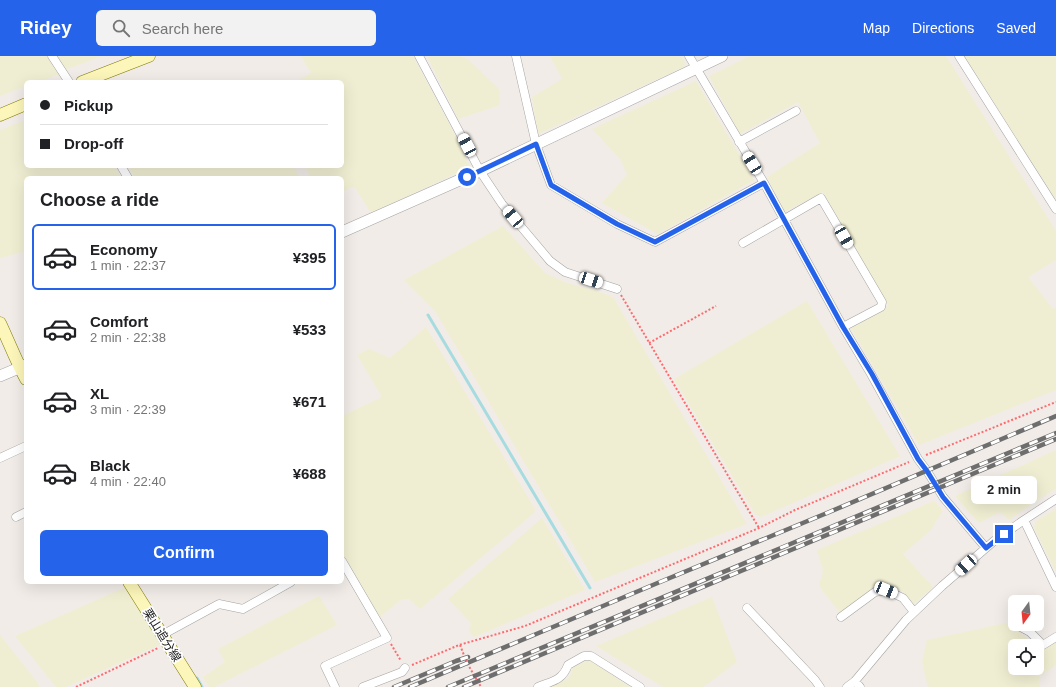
<!DOCTYPE html>
<meta charset="utf-8">
<style>
body{margin:0;font-family:Helvetica,"Noto Sans JP",sans-serif;background:#f2f2f2;color:#202124;height:100vh;display:flex;flex-direction:column;font-size:15px;white-space:nowrap}
*{box-sizing:border-box;margin:0}
p{font-size:13px;color:#757577}
.icon{flex:none;width:22px;height:22px;fill:none;stroke:currentColor;stroke-width:2;stroke-linecap:round;stroke-linejoin:round}
.map{position:relative;flex:1;overflow:hidden}
.sheet{position:absolute;left:24px;top:120px;width:320px;height:408px;display:flex;flex-direction:column;background:#fff;border-radius:6px;box-shadow:0 4px 16px #0002}
.sheet>*{flex:none}
.top-card{position:absolute;left:24px;top:24px;width:320px;height:88px;border-radius:6px;box-shadow:0 4px 16px #0002;display:grid;align-content:center;height:88px;padding:0 16px;background:#fff}
.needle{width:26px;rotate:195deg}
.tools{position:absolute;left:1008px;top:539px;display:grid;gap:8px}
.tools a{display:grid;place-items:center;width:36px;height:36px;border-radius:6px;background:#fff;box-shadow:0 4px 16px #0002;font-size:20px}
.end{position:absolute;width:18px;height:18px;margin:-9px;border:5px solid #2563eb;background:#fff;box-shadow:0 0 0 2px #fff}
.from{border-radius:50%}
.bubble{position:absolute;height:28px;border-radius:6px;background:#fff;box-shadow:0 4px 16px #0002;font-size:13px;font-weight:700;line-height:28px;text-align:center}
.car{position:absolute;width:12px;height:24px;margin:-12px -6px;border-radius:5px;box-shadow:0 0 3px 1px #0007;background:linear-gradient(#fff 24%,#345 0 40%,#fff 0 76%,#345 0 86%,#fff 0)}
.top-card b{display:flex;align-items:center;gap:14px;height:38px;font-size:15px}
.top-card b+b{border-top:1px solid #e0e0e0}
.top-card i{width:10px;height:10px;background:#202124}
ul{padding:0;list-style:none}
li{display:flex;align-items:center;gap:12px;height:66px;margin:0 8px 6px;padding:0 8px;border:2px solid transparent;border-radius:6px}
li div{flex:1}
li b{display:block;font-size:15px}
li em{font-style:normal;font-weight:700}
li.active{border-color:#2563eb}
li>.icon{width:36px;height:36px;stroke-width:1.5}
h2{padding:0 16px;font-size:18px;line-height:48px}
.action{display:flex;gap:8px;margin-top:auto;padding:8px 16px}
.action a{flex:1;height:46px;border-radius:6px;background:#2563eb;color:#fff;font-size:16px;font-weight:700;line-height:46px;text-align:center}
header{display:flex;align-items:center;gap:24px;box-sizing:border-box;height:56px;padding:0 20px;background:#2563eb;color:#fff}
header strong{font-size:19px}
nav{display:flex;gap:22px;margin-inline-start:auto;font-size:14px}
.search{width:280px;height:36px;background:#f2f2f2;display:flex;align-items:center;gap:10px;box-sizing:border-box;padding:0 14px;border-radius:6px;color:#757577;font-size:15px}
.map>svg:first-child{display:block}
.farmland{fill:#f0eed2;fill-rule:evenodd}
.lines{fill:none;stroke-linecap:round;stroke-linejoin:round}
.stream{stroke:#a6dbe0;stroke-width:3}
.minor-casing{stroke:#a4a4a4;stroke-width:9}
.tertiary-casing{stroke:#a4a4a4;stroke-width:12}
.secondary-casing{stroke:#7e7a01;stroke-width:13}
.path{stroke:#ff6a70;stroke-width:2;stroke-dasharray:2 2;stroke-linecap:butt}
.minor{stroke:#fff;stroke-width:8}
.tertiary{stroke:#fff;stroke-width:11}
.secondary{stroke:#fcf6ba;stroke-width:12}
.rail-casing{stroke:#6e6e6e;stroke-width:4.5}
.rail{stroke:#fff;stroke-width:3;stroke-dasharray:9;stroke-linecap:butt}
.route{stroke:#2563eb;stroke-width:5}
.labels{text-anchor:middle;dominant-baseline:central;stroke-width:3.5;stroke-linejoin:round;paint-order:stroke}
.street-label{font-size:12px;fill:#202020;stroke:#fff}
</style>
<header>
<strong>Ridey</strong>
<div class="search"><svg class="icon" aria-label="search" viewBox="0 0 24 24"><circle cx="10" cy="10" r="6"/><path d="M15 15l6 6"/></svg>Search here</div>
<nav><a>Map</a><a>Directions</a><a>Saved</a></nav>
</header>
<div class="map">
<svg width="1056" height="631" viewBox="0 0 1056 631">
<rect width="100%" height="100%" fill="#f1ece7"/>
<!-- farmland -->
<path class="farmland" d="M0,0h49l11,18 -22,8h-12v4l-26,10z
M57,0h45l-37,14z
M301,0h112l35,65 22,46 -99,46 -17,-27 -12,6v-14h-31l-6,-12h37v-84h-46l15,-9z
M427,0h33l9,4 30,29 1,16 -42,14z
M550,0h131l4,7 -1,4 -146,67 -6,-37 30,-18z
M750,0h196l110,175v29l-28,17 25,32 3,-1v82l-137,55 -68,-117 37,-22 -65,-114 -38,20 -18,-35 53,-34 -22,-41 -58,32 -31,-58z
M964,0h92v144z
M696,25l58,99 -96,54 -56,-31 25,-28 -6,-15 -29,-31z
M26,64v46h88l7,12h-95v73l-26,7v-128z
M128,110h165l7,12h-165z
M503,170l42,47 22,10 27,7 19,7 134,227 -152,58 -160,-271 -31,-31z
M807,245l93,155 -139,61 -6,-3 -81,-135z
M426,271l109,182 -1,4 -114,96 -11,-10h-7l-22,18 -38,-63v-138l40,-19 -25,-42 12,-6 21,9z
M1056,394v39l-22,13 -25,18 -9,-8 -21,11 -24,-27z
M934,445l9,10 -9,13 -2,5 -29,25 30,33 -19,17 -11,-12 -16,-7 -13,2 -34,26 -21,-27 4,-15 -6,-21z
M1056,453v63l-22,-44 2,-7z
M542,462l43,72 -111,47 -5,-7 2,-7 -23,-24z
M126,531l35,57 -95,43h-10l-41,-51z
M319,540l18,29 -123,62h-5l-6,-10 22,-15 -7,-13z
M712,541l25,65 -34,25h-40l-67,-41z
M1006,567l37,27 13,-8v23l-16,11v11h-111l-2,-3 -5,-22 5,-22zM1015,590h22v22h-22z
M0,579l37,47 3,5h-40z
M589,604l41,27h-80l19,-9 4,-11z"/>
<g class="lines">
<!-- stream -->
<path class="stream" d="M428,259l162,273
M197,622l5,9"/>
<defs>
<path id="minor" d="M52,0l17,26
M419,0l61,115 22,33 48,57 15,11 52,17
M516,0l20,88 15,41 66,39 38,18 109,-59
M689,0l75,127 79,144 28,47 47,85 9,12 16,26 43,51
M959,0l97,153
M739,86l57,-31
M121,110l7,12
M743,187l78,-45 61,104 -1,5 -38,20
M0,402l26,-12
M16,461l10,-5
M1024,464l32,67
M747,552l68,72 5,7
M841,561l34,-25 11,-2 17,8 11,14
M1015,568l15,8 13,13 13,-8
M162,579l57,-31 24,5 48,-27
M855,625l5,6
M335,631l-10,-21 62,-28 -45,-77
M363,631l39,-15 3,-4
M538,631c14,-6 24,-6 30,-22l16,-9h7l49,31
M847,631l8,-6 51,-61 36,-34 52,-45 30,-21 32,-21"/>
<path id="tertiary" d="M342,176l138,-61 242,-115
M0,320l26,-11"/>
<path id="secondary" d="M82,26l67,-26
M0,59l26,-11
M0,267c9,19 16,38 26,56
M129,526l66,105"/>
</defs>
<!-- minor casing -->
<use href="#minor" class="minor-casing"/>
<!-- tertiary casing -->
<use href="#tertiary" class="tertiary-casing"/>
<!-- secondary casing -->
<use href="#secondary" class="secondary-casing"/>
<!-- path -->
<path class="path" d="M621,239l138,233
M649,287l67,-37
M926,399l130,-53
M391,588l10,17
M460,589l7,18 14,24
M412,609l47,-20 66,-19 234,-98 36,-18 114,-48
M76,631l82,-39"/>
<!-- minor -->
<use href="#minor" class="minor"/>
<!-- tertiary -->
<use href="#tertiary" class="tertiary"/>
<!-- secondary -->
<use href="#secondary" class="secondary"/>
<defs>
<path id="rail" d="M394,631l62,-26 12,-4
M410,631l250,-105 167,-69 229,-97
M448,631l608,-254
M464,631l592,-248"/>
</defs>
<!-- rail casing -->
<use href="#rail" class="rail-casing"/>
<!-- rail -->
<use href="#rail" class="rail"/>
</g>
<g class="lines">
<!-- route -->
<path class="route" d="M467,121l69,-33 15,41 66,39 38,18 109,-59 79,144 29,47 46,85 9,12 16,26 43,51 18,-14"/>
</g>
<g class="labels">
<!-- street labels -->
<g class="street-label">
<text transform="translate(162 579) rotate(58)">栗山追分線</text>
</g>
</g>
</svg>
<div class="tools">
<a><svg class="needle" viewBox="-14 -14 28 28"><path d="M0-13l5 13h-10z" fill="#e53935"/><path d="M0 13l5-13h-10z" fill="#757577"/></svg></a>
<a><svg class="icon" aria-label="locate" viewBox="0 0 24 24"><circle cx="12" cy="12" r="6"/><path d="M12 2v4M12 18v4M2 12h4M18 12h4"/></svg></a>
</div>
<i class="end from" style="left:467px;top:121px"></i>
<i class="end" style="left:1004px;top:478px"></i>
<div class="bubble" style="left:971px;top:420px;width:66px">2 min</div>
<i class="car" style="left:467px;top:89px;rotate:332deg"></i>
<i class="car" style="left:752px;top:107px;rotate:328deg"></i>
<i class="car" style="left:513px;top:161px;rotate:320deg"></i>
<i class="car" style="left:844px;top:181px;rotate:150deg"></i>
<i class="car" style="left:591px;top:224px;rotate:108deg"></i>
<i class="car" style="left:966px;top:509px;rotate:228deg"></i>
<i class="car" style="left:886px;top:534px;rotate:112deg"></i>
<div class="top-card">
<b><i class="from"></i>Pickup</b>
<b><i></i>Drop-off</b>
</div>
<section class="sheet">
<h2>Choose a ride</h2>
<ul>
<li class="active"><svg class="icon" aria-label="car" viewBox="0 0 24 24"><path d="M5 17H2v-5l4-1 3-4h7l3 4 3 1v5h-3M9 17h6M6 11h13"/><circle cx="7" cy="17" r="2"/><circle cx="17" cy="17" r="2"/></svg><div><b>Economy</b><p>1 min · 22:37</p></div><em>¥395</em></li>
<li><svg class="icon" aria-label="car" viewBox="0 0 24 24"><path d="M5 17H2v-5l4-1 3-4h7l3 4 3 1v5h-3M9 17h6M6 11h13"/><circle cx="7" cy="17" r="2"/><circle cx="17" cy="17" r="2"/></svg><div><b>Comfort</b><p>2 min · 22:38</p></div><em>¥533</em></li>
<li><svg class="icon" aria-label="car" viewBox="0 0 24 24"><path d="M5 17H2v-5l4-1 3-4h7l3 4 3 1v5h-3M9 17h6M6 11h13"/><circle cx="7" cy="17" r="2"/><circle cx="17" cy="17" r="2"/></svg><div><b>XL</b><p>3 min · 22:39</p></div><em>¥671</em></li>
<li><svg class="icon" aria-label="car" viewBox="0 0 24 24"><path d="M5 17H2v-5l4-1 3-4h7l3 4 3 1v5h-3M9 17h6M6 11h13"/><circle cx="7" cy="17" r="2"/><circle cx="17" cy="17" r="2"/></svg><div><b>Black</b><p>4 min · 22:40</p></div><em>¥688</em></li>
</ul>
<div class="action"><a>Confirm</a></div>
</section>
</div>
